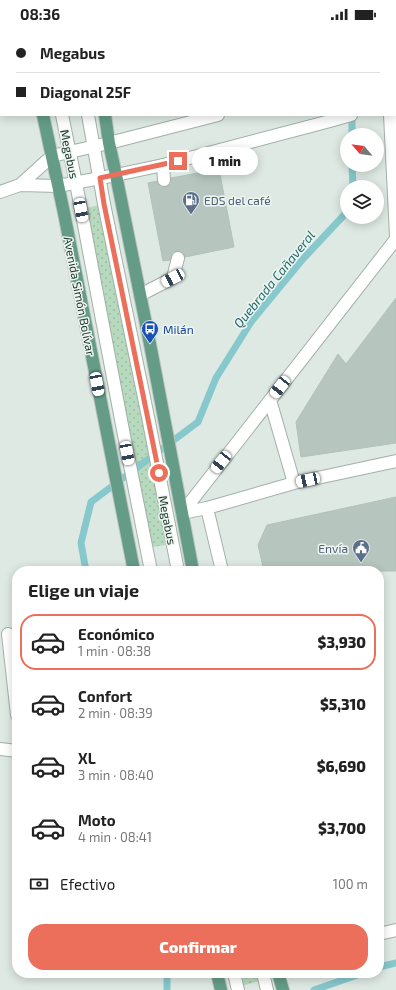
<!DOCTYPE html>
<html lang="es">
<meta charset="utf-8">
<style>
body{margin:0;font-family:"Exo 2",sans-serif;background:#f6f6f6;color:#222;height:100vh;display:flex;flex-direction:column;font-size:15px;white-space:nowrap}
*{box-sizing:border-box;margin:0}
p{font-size:13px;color:#767676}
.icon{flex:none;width:22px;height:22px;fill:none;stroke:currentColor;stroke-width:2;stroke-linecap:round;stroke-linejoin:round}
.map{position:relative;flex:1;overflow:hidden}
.details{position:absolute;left:12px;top:538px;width:372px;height:412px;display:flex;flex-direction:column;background:#fff;border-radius:16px;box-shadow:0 2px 10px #0003}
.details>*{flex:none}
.hud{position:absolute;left:0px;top:0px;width:396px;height:88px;box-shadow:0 2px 10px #0003;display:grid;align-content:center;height:88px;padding:0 16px;background:#fff}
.needle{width:26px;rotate:298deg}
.controls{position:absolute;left:340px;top:100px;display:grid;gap:8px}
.controls a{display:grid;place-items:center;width:44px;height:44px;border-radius:50%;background:#fff;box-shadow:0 2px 10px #0003;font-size:20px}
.end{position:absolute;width:18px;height:18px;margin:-9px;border:5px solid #eb6f5a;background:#fff;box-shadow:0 0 0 2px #fff}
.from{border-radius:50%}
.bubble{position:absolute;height:28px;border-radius:14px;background:#fff;box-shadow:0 2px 10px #0003;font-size:13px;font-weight:800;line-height:28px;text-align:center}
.car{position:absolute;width:12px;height:24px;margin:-12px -6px;border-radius:5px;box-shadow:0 0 3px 1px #0007;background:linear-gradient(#fff 24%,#345 0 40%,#fff 0 76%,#345 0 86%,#fff 0)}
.hud b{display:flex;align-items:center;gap:14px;height:38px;font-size:15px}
.hud b+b{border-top:1px solid #e0e0e0}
.hud i{width:10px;height:10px;background:#222}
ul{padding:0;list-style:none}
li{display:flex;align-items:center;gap:12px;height:56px;margin:0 8px 6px;padding:0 8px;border:2px solid transparent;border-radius:16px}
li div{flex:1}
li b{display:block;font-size:15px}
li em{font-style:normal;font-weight:800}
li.selected{border-color:#eb6f5a}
li>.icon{width:36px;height:36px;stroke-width:1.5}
h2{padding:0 16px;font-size:18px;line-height:48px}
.pay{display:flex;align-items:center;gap:10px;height:44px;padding:0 16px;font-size:15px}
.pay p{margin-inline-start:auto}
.button{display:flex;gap:8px;margin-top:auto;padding:8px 16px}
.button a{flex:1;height:46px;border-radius:16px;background:#eb6f5a;color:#fff;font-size:16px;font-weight:800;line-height:46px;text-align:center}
.status{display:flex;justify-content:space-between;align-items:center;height:28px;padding:0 20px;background:#fff;direction:ltr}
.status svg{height:11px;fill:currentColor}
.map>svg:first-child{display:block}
.grass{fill:url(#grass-dots)}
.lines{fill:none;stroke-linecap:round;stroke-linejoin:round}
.stream{stroke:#87c8cc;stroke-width:7}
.building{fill:#b6c6be;stroke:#b1c2b9}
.service-casing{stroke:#a1b0a9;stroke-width:14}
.minor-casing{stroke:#a1b0a9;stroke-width:14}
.tertiary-casing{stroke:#a1b0a9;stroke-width:14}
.primary-casing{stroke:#bcc3c1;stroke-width:14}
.service{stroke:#fff;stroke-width:12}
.minor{stroke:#fff;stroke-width:12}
.tertiary{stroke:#fff;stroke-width:12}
.primary{stroke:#649c88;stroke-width:12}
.route{stroke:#eb6f5a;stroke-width:5}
.labels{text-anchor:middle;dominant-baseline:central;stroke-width:3;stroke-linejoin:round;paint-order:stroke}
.street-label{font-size:12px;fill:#20372f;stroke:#eef6f1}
.service-label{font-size:12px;fill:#4e5e75;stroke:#eef6f1;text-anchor:start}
.transit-label{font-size:12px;fill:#164399;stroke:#eef6f1;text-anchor:start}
.water-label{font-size:13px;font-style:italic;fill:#1e696f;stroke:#eef6f1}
</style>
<div class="status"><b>08:36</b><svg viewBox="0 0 49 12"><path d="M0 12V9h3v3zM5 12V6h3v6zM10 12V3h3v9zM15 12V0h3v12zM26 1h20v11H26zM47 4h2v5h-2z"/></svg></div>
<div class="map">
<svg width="396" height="962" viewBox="0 0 396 962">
<defs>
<pattern id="grass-dots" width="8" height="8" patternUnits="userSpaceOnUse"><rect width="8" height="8" fill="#b7d9bd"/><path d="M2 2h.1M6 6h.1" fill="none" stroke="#9dbba3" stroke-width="1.8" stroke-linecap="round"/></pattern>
</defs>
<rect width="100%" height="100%" fill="#dee9e3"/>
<!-- grass -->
<path class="grass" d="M104,176l68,340 -26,4 -65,-339z
M234,945h29l1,7 -27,7z"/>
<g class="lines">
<!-- stream -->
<path class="stream" d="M351,0v1
M352,87v20
M352,137l1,22
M86,543l-5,-28 10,-41 107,-80 18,-44 35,-56 51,-62 43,-46 2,-6
M379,939l17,-4
M167,962v-17
M314,962l49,-17"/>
</g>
<!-- building -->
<path class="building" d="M219,141l15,78 -49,10 -2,-5 -4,-1h-3l-4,2 -2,7 -7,1 -15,-78 9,-2 1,3 2,3h5l3,-1 3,-2v-6z
M396,270v145l-95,14 -5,-35 42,-68 8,10z
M396,469v74h-132l-6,-26 9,-20z"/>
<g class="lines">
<defs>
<path id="service" d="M43,0v1
M72,0v1
M62,87l14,68 46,242 29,146
M88,87l16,89 44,213 30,154
M163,137l1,15
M140,267l33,-17 5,-20
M207,480l15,63
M8,606l9,81
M0,721l17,2
M379,906l17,-4
M234,945l4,17
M263,945l4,17"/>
<path id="minor" d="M390,87l6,121
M270,372l24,83
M182,485l214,-274
M182,485l25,-5 87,-25 102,-22"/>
<path id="tertiary" d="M395,42h1
M395,73h1
M20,157l32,-29 57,-13 109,-28
M0,164l20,-7 38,1 58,-11 47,-10 167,-44 21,-6"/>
<path id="primary" d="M24,0v1
M87,0l1,1
M43,87l21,98 70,358
M105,87l4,28 7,32 34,169 43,227
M217,945l4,17
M278,945l5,17"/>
</defs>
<!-- service casing -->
<use href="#service" class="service-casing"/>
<!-- minor casing -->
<use href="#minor" class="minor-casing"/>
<!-- tertiary casing -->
<use href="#tertiary" class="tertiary-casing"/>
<!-- primary casing -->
<use href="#primary" class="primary-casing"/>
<!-- service -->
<use href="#service" class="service"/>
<!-- minor -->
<use href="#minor" class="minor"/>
<!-- tertiary -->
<use href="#tertiary" class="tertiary"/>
<!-- primary -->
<use href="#primary" class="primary"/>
</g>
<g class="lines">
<!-- route -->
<path class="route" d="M159,445l-55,-269 -4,-26 78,-17"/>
</g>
<!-- icons -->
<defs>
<symbol id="fuel-pin" viewBox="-11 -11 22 30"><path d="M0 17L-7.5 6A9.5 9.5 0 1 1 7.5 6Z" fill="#5c6f8a" stroke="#eef6f1"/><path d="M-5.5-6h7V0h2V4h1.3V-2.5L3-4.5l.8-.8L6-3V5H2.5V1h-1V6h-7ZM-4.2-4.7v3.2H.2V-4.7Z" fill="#fff"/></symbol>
<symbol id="bus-pin" viewBox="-11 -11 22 30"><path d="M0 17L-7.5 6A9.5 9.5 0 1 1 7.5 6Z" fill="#1a4fb4" stroke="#eef6f1"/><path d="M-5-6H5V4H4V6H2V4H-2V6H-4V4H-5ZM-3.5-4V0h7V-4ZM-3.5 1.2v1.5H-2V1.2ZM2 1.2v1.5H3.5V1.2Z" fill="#fff"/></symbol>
<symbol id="civic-pin" viewBox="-11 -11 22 30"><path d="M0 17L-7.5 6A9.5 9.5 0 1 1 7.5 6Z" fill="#5c6f8a" stroke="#eef6f1"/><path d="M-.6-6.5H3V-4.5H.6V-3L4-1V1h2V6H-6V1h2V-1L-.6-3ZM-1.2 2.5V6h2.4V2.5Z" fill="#fff"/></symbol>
</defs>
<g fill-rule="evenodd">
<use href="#fuel-pin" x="181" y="162" width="20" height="27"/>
<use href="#bus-pin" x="140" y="291" width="20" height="27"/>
<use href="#civic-pin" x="351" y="510" width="20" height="27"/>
</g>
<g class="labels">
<!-- street labels -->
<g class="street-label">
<text transform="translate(70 126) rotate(78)">Megabus</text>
<text transform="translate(80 268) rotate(79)">Avenida Simón Bolívar</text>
<text transform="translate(168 492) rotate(79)">Megabus</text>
</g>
<!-- service labels -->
<g class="service-label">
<text x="204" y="172">EDS del café</text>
<text x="348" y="520" text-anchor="end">Envía</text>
</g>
<!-- transit labels -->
<g class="transit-label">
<text x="163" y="301">Milán</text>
</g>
<!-- water labels -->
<g class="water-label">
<text transform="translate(274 251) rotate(-51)">Quebrada Cañaveral</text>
</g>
</g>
</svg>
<div class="controls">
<a><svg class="needle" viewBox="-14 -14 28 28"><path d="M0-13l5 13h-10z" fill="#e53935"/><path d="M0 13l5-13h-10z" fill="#767676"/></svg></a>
<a><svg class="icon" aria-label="layers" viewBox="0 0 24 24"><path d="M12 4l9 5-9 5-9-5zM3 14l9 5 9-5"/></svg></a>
</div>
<i class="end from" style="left:159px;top:445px"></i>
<i class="end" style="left:178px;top:133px"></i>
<div class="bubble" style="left:192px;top:119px;width:66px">1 min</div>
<i class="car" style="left:81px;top:182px;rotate:169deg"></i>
<i class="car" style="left:173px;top:250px;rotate:242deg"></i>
<i class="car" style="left:97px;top:356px;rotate:169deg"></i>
<i class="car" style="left:280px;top:359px;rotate:218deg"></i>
<i class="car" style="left:127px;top:425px;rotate:169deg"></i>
<i class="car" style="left:221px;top:434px;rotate:218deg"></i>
<i class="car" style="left:308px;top:452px;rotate:258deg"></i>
<div class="hud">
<b><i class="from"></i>Megabus</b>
<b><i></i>Diagonal 25F</b>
</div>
<section class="details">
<h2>Elige un viaje</h2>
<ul>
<li class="selected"><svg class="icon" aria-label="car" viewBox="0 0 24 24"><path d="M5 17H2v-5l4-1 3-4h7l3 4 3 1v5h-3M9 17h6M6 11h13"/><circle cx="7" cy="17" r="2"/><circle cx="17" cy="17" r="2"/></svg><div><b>Económico</b><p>1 min · 08:38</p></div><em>$3,930</em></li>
<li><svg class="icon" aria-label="car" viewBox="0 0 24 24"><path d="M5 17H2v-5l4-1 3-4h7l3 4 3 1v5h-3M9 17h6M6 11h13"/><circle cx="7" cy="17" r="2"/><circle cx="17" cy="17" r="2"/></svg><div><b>Confort</b><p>2 min · 08:39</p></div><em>$5,310</em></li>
<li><svg class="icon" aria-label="car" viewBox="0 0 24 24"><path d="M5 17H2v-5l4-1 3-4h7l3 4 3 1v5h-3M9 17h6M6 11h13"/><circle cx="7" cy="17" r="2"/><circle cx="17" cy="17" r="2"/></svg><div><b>XL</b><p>3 min · 08:40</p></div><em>$6,690</em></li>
<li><svg class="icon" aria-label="car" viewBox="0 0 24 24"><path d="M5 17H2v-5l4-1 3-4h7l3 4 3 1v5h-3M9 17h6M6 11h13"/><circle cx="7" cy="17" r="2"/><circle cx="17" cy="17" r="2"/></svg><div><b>Moto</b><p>4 min · 08:41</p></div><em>$3,700</em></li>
</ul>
<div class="pay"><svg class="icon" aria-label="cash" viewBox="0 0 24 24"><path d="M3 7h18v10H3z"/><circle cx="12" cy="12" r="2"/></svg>Efectivo<p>100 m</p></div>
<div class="button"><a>Confirmar</a></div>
</section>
</div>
